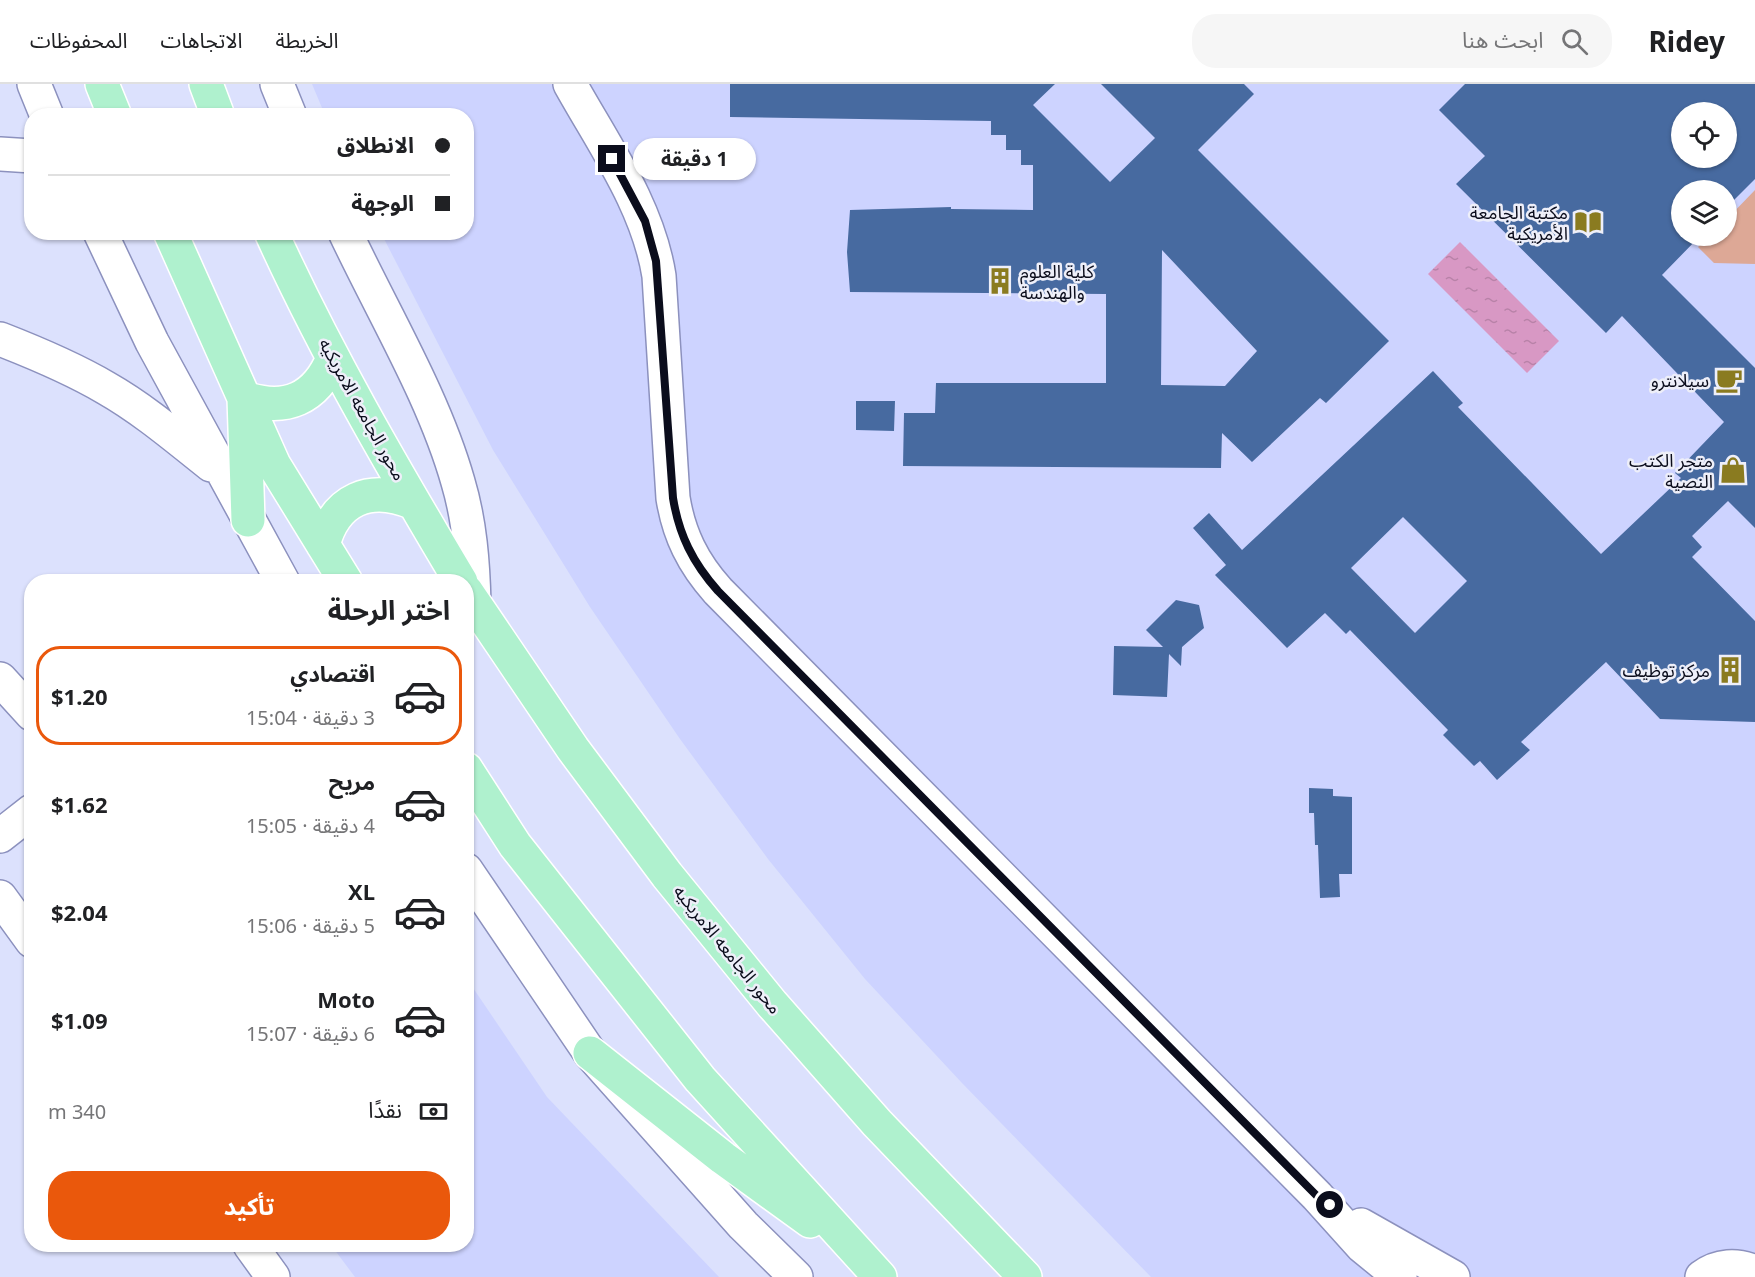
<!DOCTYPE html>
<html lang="ar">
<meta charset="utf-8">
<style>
body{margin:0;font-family:"Noto Sans","Noto Sans Arabic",sans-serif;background:#f6f6f6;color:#202124;direction:rtl;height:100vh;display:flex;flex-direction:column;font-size:22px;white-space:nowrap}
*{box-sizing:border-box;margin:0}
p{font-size:20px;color:#757577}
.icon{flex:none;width:33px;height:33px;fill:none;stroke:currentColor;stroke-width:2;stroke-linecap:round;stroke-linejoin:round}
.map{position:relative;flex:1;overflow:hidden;direction:ltr}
.sheet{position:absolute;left:24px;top:490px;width:450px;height:678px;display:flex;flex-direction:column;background:#fff;border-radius:24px;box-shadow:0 2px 4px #0004;direction:rtl}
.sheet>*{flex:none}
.hud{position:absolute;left:24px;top:24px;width:450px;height:132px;border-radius:24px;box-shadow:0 2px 4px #0004;direction:rtl;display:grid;align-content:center;height:132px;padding:0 24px;background:#fff}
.buttons{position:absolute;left:1671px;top:18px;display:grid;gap:12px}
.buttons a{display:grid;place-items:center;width:66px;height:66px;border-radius:50%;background:#fff;box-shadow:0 2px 4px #0004;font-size:30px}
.end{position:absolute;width:27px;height:27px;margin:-14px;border:8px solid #0b0d1c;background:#fff;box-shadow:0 0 0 3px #fff}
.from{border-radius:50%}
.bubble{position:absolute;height:42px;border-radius:21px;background:#fff;box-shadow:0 2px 4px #0004;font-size:20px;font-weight:700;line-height:42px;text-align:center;direction:rtl}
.hud b{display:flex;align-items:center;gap:21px;height:57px;font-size:22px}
.hud b+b{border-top:2px solid #e0e0e0}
.hud i{width:15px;height:15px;background:#202124}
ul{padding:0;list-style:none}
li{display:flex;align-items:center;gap:18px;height:99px;margin:0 12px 9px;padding:0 12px;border:3px solid transparent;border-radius:24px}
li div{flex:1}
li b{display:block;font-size:22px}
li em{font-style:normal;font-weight:700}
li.on{border-color:#ea580c}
li>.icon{width:54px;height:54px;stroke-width:1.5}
h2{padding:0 24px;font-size:27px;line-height:72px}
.pay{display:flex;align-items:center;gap:15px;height:66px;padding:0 24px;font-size:22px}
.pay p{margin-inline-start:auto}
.action{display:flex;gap:12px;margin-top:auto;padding:12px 24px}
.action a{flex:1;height:69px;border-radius:24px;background:#ea580c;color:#fff;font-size:24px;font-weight:700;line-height:69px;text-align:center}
header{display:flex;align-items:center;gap:36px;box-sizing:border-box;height:84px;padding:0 30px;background:#fff;border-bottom:2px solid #e0e0e0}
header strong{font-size:28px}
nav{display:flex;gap:33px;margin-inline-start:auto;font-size:21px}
.search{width:420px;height:54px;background:#f6f6f6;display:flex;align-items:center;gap:15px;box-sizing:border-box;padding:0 21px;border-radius:24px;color:#757577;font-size:22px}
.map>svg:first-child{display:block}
.built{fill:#cdd3ff;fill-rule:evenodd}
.green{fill:#dda896}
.water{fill:url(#water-ripples)}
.building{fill:#476aa0;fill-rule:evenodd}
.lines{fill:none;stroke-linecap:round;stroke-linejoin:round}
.minor-casing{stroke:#8c91be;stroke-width:36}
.major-casing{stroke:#fff;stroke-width:36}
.minor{stroke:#fff;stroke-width:33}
.major{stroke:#aff1ce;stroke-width:33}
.route{stroke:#0b0d1c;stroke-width:8}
.labels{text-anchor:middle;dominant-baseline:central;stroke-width:5;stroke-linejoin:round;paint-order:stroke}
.poi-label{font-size:18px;fill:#0b0d1c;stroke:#eeeff9;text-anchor:end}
.street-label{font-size:18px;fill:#0b0d1c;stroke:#eeeff9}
</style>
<header>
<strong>Ridey</strong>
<div class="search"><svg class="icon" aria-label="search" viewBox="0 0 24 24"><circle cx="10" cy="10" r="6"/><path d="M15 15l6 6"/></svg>ابحث هنا</div>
<nav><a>الخريطة</a><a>الاتجاهات</a><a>المحفوظات</a></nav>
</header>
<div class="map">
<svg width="1755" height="1193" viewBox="0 0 1755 1193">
<defs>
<pattern id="water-ripples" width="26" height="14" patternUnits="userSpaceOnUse" patternTransform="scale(1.5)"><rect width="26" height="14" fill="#d898c4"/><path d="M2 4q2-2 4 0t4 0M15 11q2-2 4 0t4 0" fill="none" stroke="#b882a8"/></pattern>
</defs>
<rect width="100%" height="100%" fill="#dce1fd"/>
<!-- built -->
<path class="built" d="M312,0h1443v1193h-604l-189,-194 -97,-104 -97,-120 -88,-120 -90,-132 -97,-157 -112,-217 85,-1v-116l-141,-1zM1682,28h44v46h-44zM1682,106h44v46h-44z
M467,895l80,118 172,180h-364l-24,-32h135z"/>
<!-- green -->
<path class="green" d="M1755,106v74l-41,-1 -16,-16 11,-11h17l1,-17z"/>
<!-- water -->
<path class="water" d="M1460,158l99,99 -32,32 -99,-99z"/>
<!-- building -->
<path class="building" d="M730,0h325l-22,21 77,77 45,-44 -54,-54h143l10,10 -56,56 191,191 -63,62 -6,-5 -68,64 -30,-29 -1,35 -318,-2 1,-53h31l1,-30h170v-89l-256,-2 -3,-40 3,-42 101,-3v2l82,1v-45h-12v-15h-15v-15h-15v-14l-261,-4zM1162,166l95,101 -32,35 -64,-1z
M1465,0h290v95l-29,29v-18h-44v46h18l-38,39 93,93v160l-27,-27 -36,35 10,11 -10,10 63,64v101l-95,-3 -54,-57 -85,80 9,8 -33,30 -17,-19 -6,5 -31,-31 5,-5 -98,-100 -4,4 -21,-21 -38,35 -72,-73 11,-10 -33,-37 16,-15 33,37 191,-179 30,32 -5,4 143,147 80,-76 -6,-5 49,-51 -102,-106 -16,17 -150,-149 29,-28 -46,-46zM1682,28h44v46h-44zM1403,433l64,64 -52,52 -64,-65z
M856,317h39l-1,30 -38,-1z
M1176,516l23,5 5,23 -22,19 -1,19 -12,-12 -2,43 -54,-2 1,-49 49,1 -17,-17z
M1309,704l24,1v7l19,1v77h-13l1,23 -20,1 -2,-53h-3l-1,-32h-5z"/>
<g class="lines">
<defs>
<path id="minor" d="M34,0l13,32
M277,0l13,32
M570,0c34,61 78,122 89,192l14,222c6,37 20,65 45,93l599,605 45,50 38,31
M0,70l32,2
M100,148l52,110 131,240
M345,148c38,81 89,165 113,250 12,40 15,81 16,122
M0,255c36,14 72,29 106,49 37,21 71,50 105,77
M0,595l32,35
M0,752l32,-25
M466,786l124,183 153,172 53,52
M0,813l32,44
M1361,1141l92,52
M250,1161l23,32
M1702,1193c16,-12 35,-13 53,-5"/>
<path id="major" d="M102,0l13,32
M206,0l12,32
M170,148l104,233 72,117
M271,148c55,121 122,236 190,350
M248,436l-4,-122c42,14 72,1 89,-40
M323,461c12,-46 47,-61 91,-42
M466,507l107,158 94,126 105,129 105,119 148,154
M466,685l49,76 185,234 180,198
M590,969l133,105 87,63"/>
</defs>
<!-- minor casing -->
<use href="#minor" class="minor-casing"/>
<!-- major casing -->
<use href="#major" class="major-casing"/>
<!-- minor -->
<use href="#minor" class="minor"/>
<!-- major -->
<use href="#major" class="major"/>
</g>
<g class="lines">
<!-- route -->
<path class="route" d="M612,75l33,62 11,40 17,237c6,37 20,65 45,93l599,605 13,9"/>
</g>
<!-- icons -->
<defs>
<symbol id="library-bare" viewBox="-9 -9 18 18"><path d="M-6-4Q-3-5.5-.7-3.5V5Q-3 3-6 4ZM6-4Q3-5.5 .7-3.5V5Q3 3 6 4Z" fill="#8a7b20" stroke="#eeeff9" stroke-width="2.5" paint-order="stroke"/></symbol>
<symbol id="building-bare" viewBox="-9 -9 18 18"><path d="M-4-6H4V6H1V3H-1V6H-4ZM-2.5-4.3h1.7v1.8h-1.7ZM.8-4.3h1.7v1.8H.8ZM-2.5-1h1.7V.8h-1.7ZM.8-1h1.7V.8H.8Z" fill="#8a7b20" stroke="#eeeff9" stroke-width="2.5" paint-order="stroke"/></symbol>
<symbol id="cafe-bare" viewBox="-9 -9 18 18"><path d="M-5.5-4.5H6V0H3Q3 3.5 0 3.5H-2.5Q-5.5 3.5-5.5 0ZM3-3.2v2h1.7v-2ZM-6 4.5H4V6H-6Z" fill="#8a7b20" stroke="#eeeff9" stroke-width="2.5" paint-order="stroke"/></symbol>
<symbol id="shop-bare" viewBox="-9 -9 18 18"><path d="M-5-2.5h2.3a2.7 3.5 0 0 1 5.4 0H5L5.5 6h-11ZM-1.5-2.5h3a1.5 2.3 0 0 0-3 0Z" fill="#8a7b20" stroke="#eeeff9" stroke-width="2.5" paint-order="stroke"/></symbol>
</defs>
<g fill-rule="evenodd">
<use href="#library-bare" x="1569" y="119" width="38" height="38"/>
<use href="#building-bare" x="981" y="178" width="38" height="38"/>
<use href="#cafe-bare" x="1710" y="277" width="38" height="38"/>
<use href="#shop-bare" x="1714" y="367" width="38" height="38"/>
<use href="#building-bare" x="1711" y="567" width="38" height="38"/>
</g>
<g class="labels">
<!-- poi labels -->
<g class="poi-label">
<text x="1568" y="128">مكتبة الجامعة<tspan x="1568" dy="21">الأمريكية</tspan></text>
<text x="1020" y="187" text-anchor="start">كلية العلوم<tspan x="1020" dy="21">والهندسة</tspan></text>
<text x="1709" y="296">سيلانترو</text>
<text x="1713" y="376">متجر الكتب<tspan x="1713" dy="21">النصية</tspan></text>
<text x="1710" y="586">مركز توظيف</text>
</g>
<!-- street labels -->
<g class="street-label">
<text transform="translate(363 325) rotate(61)">محور الجامعه الامريكيه</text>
<text transform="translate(728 865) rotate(51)">محور الجامعه الامريكيه</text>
</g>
</g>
</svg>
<div class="buttons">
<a><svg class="icon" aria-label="locate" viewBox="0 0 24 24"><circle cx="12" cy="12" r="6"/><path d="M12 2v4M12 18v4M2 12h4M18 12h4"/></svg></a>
<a><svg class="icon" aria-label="layers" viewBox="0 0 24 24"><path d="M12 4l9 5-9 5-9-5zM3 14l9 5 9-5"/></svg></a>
</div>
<i class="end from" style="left:1330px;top:1121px"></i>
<i class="end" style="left:612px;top:75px"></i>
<div class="bubble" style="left:633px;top:54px;width:123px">1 دقيقة</div>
<div class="hud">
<b><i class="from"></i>الانطلاق</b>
<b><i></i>الوجهة</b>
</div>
<section class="sheet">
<h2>اختر الرحلة</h2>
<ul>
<li class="on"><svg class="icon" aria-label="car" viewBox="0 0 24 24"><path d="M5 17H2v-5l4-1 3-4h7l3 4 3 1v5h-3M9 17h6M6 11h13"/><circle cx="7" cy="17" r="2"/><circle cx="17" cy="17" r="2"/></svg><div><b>اقتصادي</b><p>3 دقيقة · 15:04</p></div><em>$1.20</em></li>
<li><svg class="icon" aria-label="car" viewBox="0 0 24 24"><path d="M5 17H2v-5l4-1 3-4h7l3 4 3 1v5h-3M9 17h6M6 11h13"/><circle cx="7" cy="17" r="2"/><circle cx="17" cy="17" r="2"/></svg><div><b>مريح</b><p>4 دقيقة · 15:05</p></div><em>$1.62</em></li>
<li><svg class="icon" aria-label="car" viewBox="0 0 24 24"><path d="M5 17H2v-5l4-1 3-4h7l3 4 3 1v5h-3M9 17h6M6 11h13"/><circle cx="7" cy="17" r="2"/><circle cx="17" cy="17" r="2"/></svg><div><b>XL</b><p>5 دقيقة · 15:06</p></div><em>$2.04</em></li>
<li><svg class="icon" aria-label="car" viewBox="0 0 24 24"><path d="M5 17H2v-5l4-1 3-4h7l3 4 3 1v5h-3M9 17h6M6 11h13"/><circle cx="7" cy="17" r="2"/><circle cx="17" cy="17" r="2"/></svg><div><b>Moto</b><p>6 دقيقة · 15:07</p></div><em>$1.09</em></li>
</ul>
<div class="pay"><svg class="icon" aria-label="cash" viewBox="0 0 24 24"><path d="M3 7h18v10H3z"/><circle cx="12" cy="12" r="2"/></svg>نقدًا<p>340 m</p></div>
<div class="action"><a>تأكيد</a></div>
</section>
</div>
